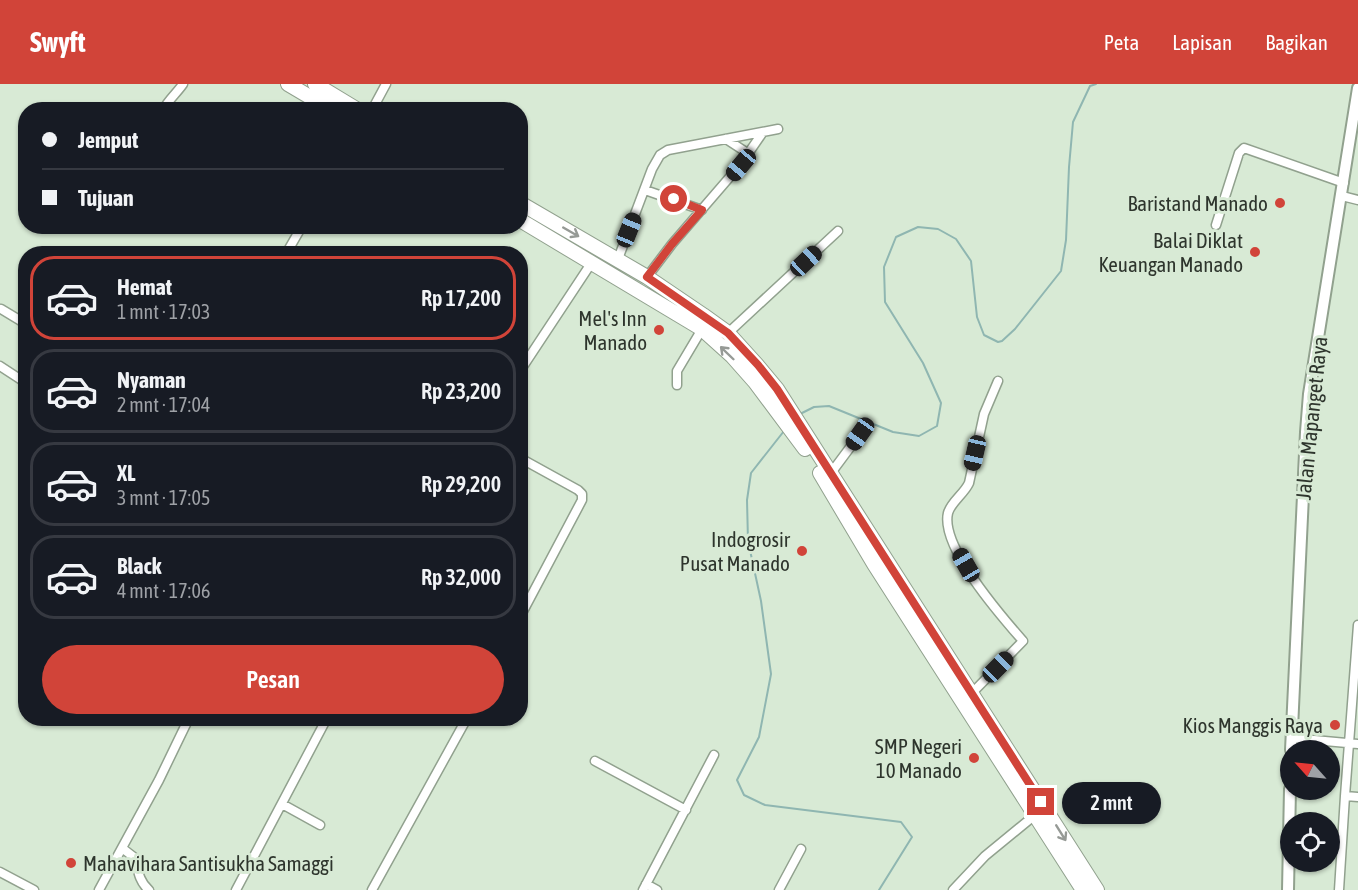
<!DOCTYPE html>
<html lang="id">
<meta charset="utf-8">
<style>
body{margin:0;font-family:"Asap Condensed",sans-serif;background:#20242c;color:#f1f3f6;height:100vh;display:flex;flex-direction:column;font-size:22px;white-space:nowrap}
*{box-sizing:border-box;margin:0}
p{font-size:20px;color:#9ea1a6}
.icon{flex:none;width:33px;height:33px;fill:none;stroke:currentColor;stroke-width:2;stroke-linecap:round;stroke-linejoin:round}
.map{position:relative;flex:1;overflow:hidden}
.details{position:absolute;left:18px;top:162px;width:510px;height:480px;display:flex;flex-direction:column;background:#171b24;border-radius:24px;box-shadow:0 2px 4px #0004}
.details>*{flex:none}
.top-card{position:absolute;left:18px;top:18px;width:510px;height:132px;border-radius:24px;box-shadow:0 2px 4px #0004;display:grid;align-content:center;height:132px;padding:0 24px;background:#171b24}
.needle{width:39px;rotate:297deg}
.fabs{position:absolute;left:1280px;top:656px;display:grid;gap:12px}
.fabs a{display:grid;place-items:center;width:60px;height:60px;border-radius:50%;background:#171b24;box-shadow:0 2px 4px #0004;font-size:30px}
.end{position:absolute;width:27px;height:27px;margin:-14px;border:8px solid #d14439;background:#fff;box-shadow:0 0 0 3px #fff}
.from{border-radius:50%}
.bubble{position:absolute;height:42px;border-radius:21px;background:#171b24;box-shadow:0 2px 4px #0004;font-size:20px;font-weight:600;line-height:42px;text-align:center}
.car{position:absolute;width:18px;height:36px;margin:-18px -9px;border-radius:8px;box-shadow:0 0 4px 2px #0007;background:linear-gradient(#222 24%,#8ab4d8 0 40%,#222 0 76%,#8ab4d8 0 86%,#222 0)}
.top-card b{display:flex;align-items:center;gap:21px;height:57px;font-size:22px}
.top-card b+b{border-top:2px solid #363941}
.top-card i{width:15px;height:15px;background:#f1f3f6}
ul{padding:10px 0 0;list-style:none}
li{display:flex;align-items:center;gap:18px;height:84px;margin:0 12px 9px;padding:0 12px;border:3px solid #363941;border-radius:24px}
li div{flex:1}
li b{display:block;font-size:22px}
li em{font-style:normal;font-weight:600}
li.on{border-color:#d14439}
li>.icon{width:54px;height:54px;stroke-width:1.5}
.primary-button{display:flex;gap:12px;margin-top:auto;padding:12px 24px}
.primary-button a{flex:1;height:69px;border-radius:36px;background:#d14439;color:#fff;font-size:24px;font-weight:600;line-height:69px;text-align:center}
header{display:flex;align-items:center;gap:36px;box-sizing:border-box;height:84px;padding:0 30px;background:#d14439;color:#fff}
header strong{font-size:28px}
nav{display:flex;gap:33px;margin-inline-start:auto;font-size:21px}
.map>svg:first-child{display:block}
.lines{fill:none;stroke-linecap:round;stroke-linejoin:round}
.stream{stroke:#8fb6b1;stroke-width:2}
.minor-casing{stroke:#91a18e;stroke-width:11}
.tertiary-casing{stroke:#91a18e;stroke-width:14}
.trunk-casing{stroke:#91a18e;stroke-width:16}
.minor{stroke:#fff;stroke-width:8}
.tertiary{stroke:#fff;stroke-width:10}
.trunk{stroke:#fff;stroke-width:14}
.oneway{stroke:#969a96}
.route{stroke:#d14439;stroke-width:8}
.poi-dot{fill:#d14439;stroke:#d8ead5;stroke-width:2}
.labels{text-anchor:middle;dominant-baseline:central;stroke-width:6;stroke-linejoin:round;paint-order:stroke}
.poi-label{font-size:21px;fill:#2e352d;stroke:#d8ead5;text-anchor:end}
.street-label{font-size:21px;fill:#2e352d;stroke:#d8ead5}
</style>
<header>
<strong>Swyft</strong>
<nav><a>Peta</a><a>Lapisan</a><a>Bagikan</a></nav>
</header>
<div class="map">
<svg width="1358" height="806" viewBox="0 0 1358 806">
<rect width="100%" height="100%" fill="#d8ead5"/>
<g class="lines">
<!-- stream -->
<path class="stream" d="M800,330l14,-7 15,-1 64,26 26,4 18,-10 4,-23 -18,-40 -38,-61 -1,-35 12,-30 22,-10 20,2 18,10 15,22 6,56 7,18 14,7 4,-1 13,-12 46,-58 5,-31 3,-73 4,-45 17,-36 6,-2
M784,347l-33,42 -4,27 1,41 13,60 10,73 -12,63 -22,43 7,15 21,10 136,17 11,15 -33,53"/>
<defs>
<path id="minor" d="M163,26c6,-11 13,-16 20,-26
M372,26l14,-26
M726,55l23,15
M645,106l57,20
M1342,112l16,4
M1216,141l23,-72 5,-5 100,35
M286,170l16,-28
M618,175l34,-90 8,-14 8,-5 110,-21
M647,193l25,-33 69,-80 22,-32
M1,225l25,15
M728,249l110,-102
M0,282l26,17
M520,287l72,-109
M677,301v-14l25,-42
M520,374l58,32 4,4v6l-62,117
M831,389l29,-39
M1358,541l-13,171 13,1
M972,609l51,-52c-21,-24 -83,-94 -75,-128 3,-11 16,-19 21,-30l15,-69 14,-33
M1292,654l66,6
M595,677l91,49
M282,720l38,21
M122,764l13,10c3,12 4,24 14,32
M0,788l34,18
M646,800l11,6
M99,806l60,-110 30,-62
M236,806l91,-172
M372,806l95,-172
M643,806l71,-135
M779,806l22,-41
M953,806l32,-34 50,-41
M1339,806l6,-94"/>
<path id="tertiary" d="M1291,666l15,-318 3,-38 49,-306
M1288,806l2,-101"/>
<path id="trunk" d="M288,0l44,26
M315,0l43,26
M520,119l127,74 56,38 25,18 29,32 20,24 320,501
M520,136l182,109 30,27 23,26 50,67
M820,389l54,91 209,326"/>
</defs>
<!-- minor casing -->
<use href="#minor" class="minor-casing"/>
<!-- tertiary casing -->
<use href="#tertiary" class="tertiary-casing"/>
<!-- trunk casing -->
<use href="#trunk" class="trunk-casing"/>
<!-- minor -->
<use href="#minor" class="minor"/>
<!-- tertiary -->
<use href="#tertiary" class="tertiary"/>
<!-- trunk -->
<use href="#trunk" class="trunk"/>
</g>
<!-- one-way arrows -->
<defs><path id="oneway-shaft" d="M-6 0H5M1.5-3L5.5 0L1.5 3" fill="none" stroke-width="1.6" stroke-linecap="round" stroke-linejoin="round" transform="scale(1.5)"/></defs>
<g class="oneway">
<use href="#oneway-shaft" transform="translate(571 148) rotate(30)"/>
<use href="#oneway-shaft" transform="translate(727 269) rotate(-136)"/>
<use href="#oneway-shaft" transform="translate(1061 749) rotate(58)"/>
</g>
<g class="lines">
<!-- route -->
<path class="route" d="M674,115l28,11 -30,34 -25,33 81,56 30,32 19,24 264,413"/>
</g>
<!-- markers -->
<g class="poi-dot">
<circle cx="1280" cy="119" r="6"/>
<circle cx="1255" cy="168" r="6"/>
<circle cx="659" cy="246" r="6"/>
<circle cx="802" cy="467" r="6"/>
<circle cx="1335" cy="641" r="6"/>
<circle cx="974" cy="674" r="6"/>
<circle cx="71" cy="779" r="6"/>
</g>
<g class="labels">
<!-- poi labels -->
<g class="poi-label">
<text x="1268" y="119">Baristand Manado</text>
<text x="1243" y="156">Balai Diklat<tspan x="1243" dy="24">Keuangan Manado</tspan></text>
<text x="647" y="234">Mel's Inn<tspan x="647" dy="24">Manado</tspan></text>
<text x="790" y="455">Indogrosir<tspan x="790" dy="24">Pusat Manado</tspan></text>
<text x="1323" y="641">Kios Manggis Raya</text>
<text x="962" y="662">SMP Negeri<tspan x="962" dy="24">10 Manado</tspan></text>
<text x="83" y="779" text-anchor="start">Mahavihara Santisukha Samaggi</text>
</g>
<!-- street labels -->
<g class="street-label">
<text transform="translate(1311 334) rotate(-84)">Jalan Mapanget Raya</text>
</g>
</g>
</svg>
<div class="fabs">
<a><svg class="needle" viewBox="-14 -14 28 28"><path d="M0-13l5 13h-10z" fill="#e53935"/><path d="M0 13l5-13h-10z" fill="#9ea1a6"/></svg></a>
<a><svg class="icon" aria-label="locate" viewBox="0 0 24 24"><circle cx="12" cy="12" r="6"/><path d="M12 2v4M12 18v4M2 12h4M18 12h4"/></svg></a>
</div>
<i class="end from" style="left:674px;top:115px"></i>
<i class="end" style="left:1041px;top:718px"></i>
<div class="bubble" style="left:1062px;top:698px;width:99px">2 mnt</div>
<i class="car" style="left:741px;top:81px;rotate:220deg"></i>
<i class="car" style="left:629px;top:146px;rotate:22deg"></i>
<i class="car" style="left:806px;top:177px;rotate:47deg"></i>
<i class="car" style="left:860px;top:350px;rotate:215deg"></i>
<i class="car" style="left:975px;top:369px;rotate:193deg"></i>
<i class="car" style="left:966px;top:481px;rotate:330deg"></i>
<i class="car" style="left:998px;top:583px;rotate:45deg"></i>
<div class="top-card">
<b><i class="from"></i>Jemput</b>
<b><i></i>Tujuan</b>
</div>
<section class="details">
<ul>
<li class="on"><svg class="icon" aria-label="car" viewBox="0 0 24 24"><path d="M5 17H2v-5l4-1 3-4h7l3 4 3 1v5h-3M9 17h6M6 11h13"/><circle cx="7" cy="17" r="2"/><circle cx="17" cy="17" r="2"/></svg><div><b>Hemat</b><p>1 mnt · 17:03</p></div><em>Rp 17,200</em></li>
<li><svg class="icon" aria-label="car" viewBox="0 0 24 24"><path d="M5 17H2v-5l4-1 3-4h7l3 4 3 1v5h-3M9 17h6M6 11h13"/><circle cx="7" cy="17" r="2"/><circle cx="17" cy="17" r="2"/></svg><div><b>Nyaman</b><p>2 mnt · 17:04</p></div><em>Rp 23,200</em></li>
<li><svg class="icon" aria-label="car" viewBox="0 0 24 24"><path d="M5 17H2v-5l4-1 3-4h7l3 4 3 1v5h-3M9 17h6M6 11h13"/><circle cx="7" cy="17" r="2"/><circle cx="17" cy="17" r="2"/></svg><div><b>XL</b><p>3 mnt · 17:05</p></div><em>Rp 29,200</em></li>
<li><svg class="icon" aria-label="car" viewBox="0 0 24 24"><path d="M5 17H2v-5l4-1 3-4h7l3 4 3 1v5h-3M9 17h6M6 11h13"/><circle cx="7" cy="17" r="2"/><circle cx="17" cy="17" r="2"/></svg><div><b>Black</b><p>4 mnt · 17:06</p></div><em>Rp 32,000</em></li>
</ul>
<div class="primary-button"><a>Pesan</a></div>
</section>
</div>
